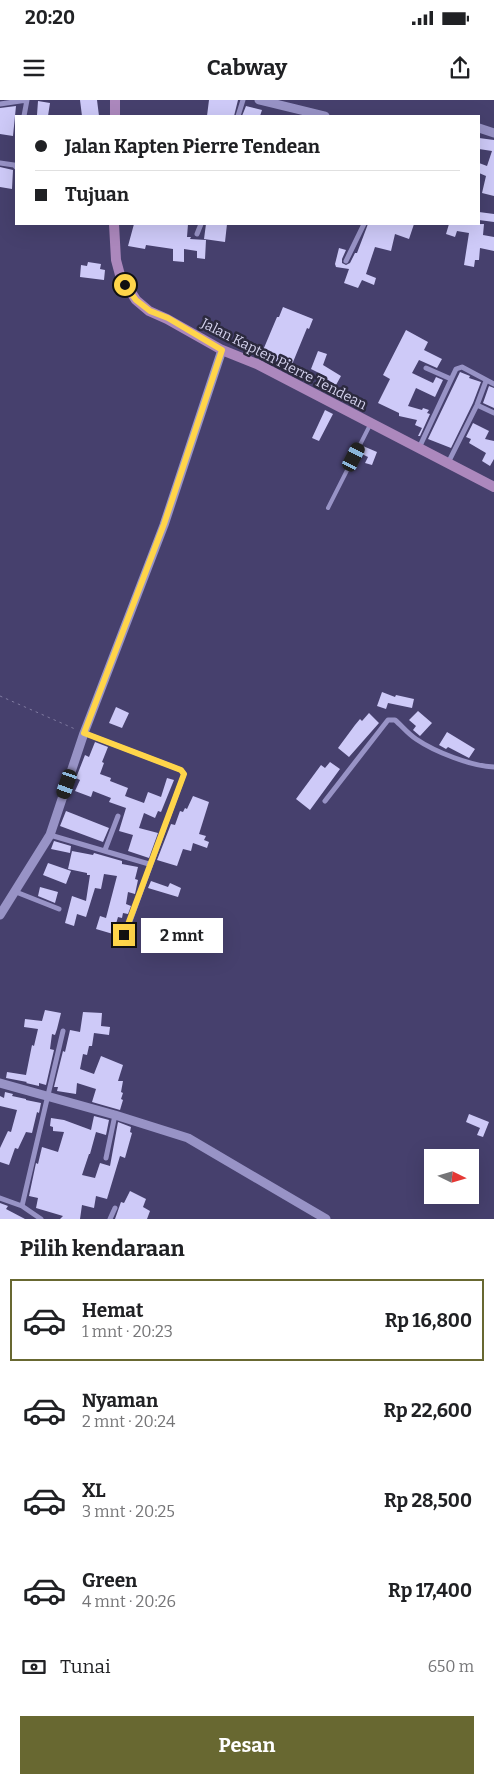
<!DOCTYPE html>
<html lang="id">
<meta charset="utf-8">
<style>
body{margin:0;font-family:Bitter,serif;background:#f2f2f2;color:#202124;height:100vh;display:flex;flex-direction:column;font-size:19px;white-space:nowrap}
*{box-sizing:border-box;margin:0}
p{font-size:16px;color:#757577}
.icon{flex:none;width:28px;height:28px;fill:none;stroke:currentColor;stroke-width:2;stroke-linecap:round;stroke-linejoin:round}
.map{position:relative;height:1119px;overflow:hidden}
.drawer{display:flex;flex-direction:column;background:#fff;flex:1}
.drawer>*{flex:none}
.top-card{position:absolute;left:15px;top:15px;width:465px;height:110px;border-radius:0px;box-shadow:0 5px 20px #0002;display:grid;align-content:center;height:110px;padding:0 20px;background:#fff}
.needle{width:32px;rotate:95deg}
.tools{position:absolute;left:424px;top:1049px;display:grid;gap:10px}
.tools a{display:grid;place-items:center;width:55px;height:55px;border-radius:0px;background:#fff;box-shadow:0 5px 20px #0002;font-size:25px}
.end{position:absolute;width:22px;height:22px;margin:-11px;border:6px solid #ffd54a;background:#111;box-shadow:0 0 0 2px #111}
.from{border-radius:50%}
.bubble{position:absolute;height:35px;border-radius:0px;background:#fff;box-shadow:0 5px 20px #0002;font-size:16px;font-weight:700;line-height:35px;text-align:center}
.car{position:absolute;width:15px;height:30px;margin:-15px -8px;border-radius:6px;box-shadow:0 0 4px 1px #0007;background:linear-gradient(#222 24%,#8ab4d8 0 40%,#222 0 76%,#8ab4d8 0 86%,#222 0)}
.top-card b{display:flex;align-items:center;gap:18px;height:48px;font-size:19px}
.top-card b+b{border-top:1px solid #e0e0e0}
.top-card i{width:12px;height:12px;background:#202124}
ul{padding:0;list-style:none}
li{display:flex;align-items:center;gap:15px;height:82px;margin:0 10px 8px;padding:0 10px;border:2px solid transparent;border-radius:0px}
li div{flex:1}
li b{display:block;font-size:19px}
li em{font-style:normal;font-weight:700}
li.selected{border-color:#686831}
li>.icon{width:45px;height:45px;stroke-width:1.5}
h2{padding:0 20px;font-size:22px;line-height:60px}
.pay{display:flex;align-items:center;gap:12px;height:55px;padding:0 20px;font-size:19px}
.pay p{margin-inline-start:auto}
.cta{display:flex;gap:10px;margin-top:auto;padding:10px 20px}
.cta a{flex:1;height:58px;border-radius:0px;background:#686831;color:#fff;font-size:20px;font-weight:700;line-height:58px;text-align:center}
.status{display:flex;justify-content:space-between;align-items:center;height:35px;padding:0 25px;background:#fff;direction:ltr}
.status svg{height:14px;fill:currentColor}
header{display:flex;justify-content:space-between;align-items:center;height:65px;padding:0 20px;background:#fff;font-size:22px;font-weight:700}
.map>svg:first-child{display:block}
.building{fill:#cecaf8}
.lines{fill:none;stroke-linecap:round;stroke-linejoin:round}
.path{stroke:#7f7aa0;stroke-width:1;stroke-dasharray:2.5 4;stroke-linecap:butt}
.service{stroke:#9893c6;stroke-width:4}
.minor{stroke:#9893c6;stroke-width:5}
.tertiary{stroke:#9893c6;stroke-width:9}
.secondary{stroke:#ac88bd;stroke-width:10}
.route{stroke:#ffd54a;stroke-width:6}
.labels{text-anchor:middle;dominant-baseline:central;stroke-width:5;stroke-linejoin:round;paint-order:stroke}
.street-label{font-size:14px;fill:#d4d2ed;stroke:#2c2a3f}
</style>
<div class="status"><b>20:20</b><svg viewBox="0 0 49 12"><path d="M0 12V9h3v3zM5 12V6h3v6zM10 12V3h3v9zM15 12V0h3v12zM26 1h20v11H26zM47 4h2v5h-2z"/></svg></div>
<header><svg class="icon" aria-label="menu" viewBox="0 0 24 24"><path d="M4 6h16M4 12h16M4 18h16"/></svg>Cabway<svg class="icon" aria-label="share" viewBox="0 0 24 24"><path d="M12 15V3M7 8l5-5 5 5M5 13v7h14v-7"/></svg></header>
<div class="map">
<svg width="494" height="1119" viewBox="0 0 494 1119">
<rect width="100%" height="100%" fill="#46406d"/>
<!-- building -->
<path class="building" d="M80,0h17l2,16h-17z
M209,0h29l-4,16h-27z
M38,1l12,2 -2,13 -11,-1z
M16,6l-3,30 -13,-2v-26z
M246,6l16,4 -2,6h-18z
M479,38l15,2v56l-12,-3 4,-17 -7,-3v-10l8,3 5,-15 -13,-2z
M0,67l13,3 -1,19 -12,-2z
M479,112l15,2v8l-15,-2z
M134,124h54l-1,13h4l-1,2 16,1 -1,19 -8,-1v-7l-13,-2v13l-11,-1v-12l-27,-4 -1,4 -17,-3z
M206,124h21l-2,18 -21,-3z
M368,124h46l-5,15 -14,-5 -4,17 -16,-4 -9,27 10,4 -2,7 -12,-5 -4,8 -14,-5 5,-14 -13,-2 -1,-3 4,-16 7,2 -4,9v4l4,2 4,-2 5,-10h2z
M449,124h35l-1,11 11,2v14l-14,-3 -1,12h-4l-1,7 -10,-2 5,-32 -12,-2 -2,6 -9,-3z
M88,162l13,2 -1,5 5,1 -1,10 -24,-3 1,-12 6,1z
M283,207l30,12 -4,10 -2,-1 -16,39 -30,-12 16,-38h2z
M406,230l22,12 -4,8 18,9 -5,9 -18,-8 -7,13 21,10 3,-6 7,3 -8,17 -19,-9 -8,18 14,4 1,-2 6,2 -2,3 3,1 -10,22h-2l4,-8 -7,-3 2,-5 -18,-4v-3l-21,-10 12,-24 -7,-4z
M318,251l9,3 -4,11 18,11 -5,9 -11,-7 2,-1 -16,-8z
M460,272l10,4 -1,2 12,4 -8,21 -22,45 -23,-9z
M489,286l5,2v20l-11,-5z
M325,310l8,4 -14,27 -7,-3z
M473,323l16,8 -4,8 9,2v18l-4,7 -8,-5 4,-8 -17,-10 2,-4 -5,-2z
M363,346l14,6 -5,13 -7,-2 3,-6 -8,-4z
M382,592l13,5 1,-2 18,4 -2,9 -24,-5 -2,6 -9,-3z
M116,607l13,6 -7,15 -13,-5z
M418,611l14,12 -12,13 -7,-6 3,-4 -7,-6z
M369,613l10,10 -30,34 -11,-9 17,-23 5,-6 2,2z
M447,632l28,17 -6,9 -21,-11 -2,2 -7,-4z
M95,642l13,5 -6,15 2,1 -4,11 11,4 -1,3 18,7 -3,8 19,7 4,-11 13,5 6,-19 7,2 -13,32 -3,-1 -3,7 -11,-5 -5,15 19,5 -9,25 -21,-7 5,-16 -14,-4 7,-23 -17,-6 2,-4 -18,-7 -2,6 -16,-6 5,-11 -4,-2 9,-23 4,2z
M330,662l10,7 -30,41 -14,-11 25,-34 4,3z
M193,696l16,6 -10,32 7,2 -2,4 5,2 -2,6 -14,-5 -2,8 -8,-2 -6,17 -20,-6 14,-36 4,1 5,-14 3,1 2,-4 2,1z
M66,711l43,17 -6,14 -43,-16z
M54,741l17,5 -1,7 -19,-4z
M72,751l21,4 1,-2 28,8v3l16,3 -3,12 3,1 -3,14 -7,-2 -2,12 5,2 -3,8 -5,-1 -1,5 -4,-1 -5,17 -17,-5 4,-13 6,2 11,-42 -13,-2 -3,15 -6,-1 -9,29 -9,-3 -3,12 -9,-3 7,-27 14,5 4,-26h-3v-2l-19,-4z
M48,763l23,8 -5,13 -23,-9z
M151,781l17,6 2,-4 11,5 -3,9 -30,-9z
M40,787l18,5 -3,11 -17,-7z
M165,820l15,7 -10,22 -15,-7z
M45,910l16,3 -4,16 -2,6 -3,-1 -2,15 4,1 -8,35 -7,-2v3l-13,-3 1,-1 -21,-4 1,-6 19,3 6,-30 2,1 4,-17 -14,-2 1,-8 17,2z
M83,912l19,1 -1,13 9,1 -1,8 -15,-2 -2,13h-3l-2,9 -4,-1 -3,15 14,5 7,-18 22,9 -5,16h5l-2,11 2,1 -2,6 2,1 -3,10 -28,-8 4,-13 -19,-6 -1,11 -19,-3 1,-4h-4l9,-36 2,1 5,-22 10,2z
M5,992l8,2 -1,2 14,3v1l15,3 -2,10 -2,-1 -5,21 -6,-1 -8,17 -3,-1 -6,17 -9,-3v-14l8,-17 3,1 6,-22 -17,-4v-10l4,2z
M469,1014l20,8 -6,15 -6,-2 3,-7 -14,-6z
M94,1016l15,4 -3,15 -10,-3 -6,22h-1l-7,21 13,3 5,-15 10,3 8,-44 13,5 -1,5 2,1 -7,25 -5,-2 -13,43 -11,-3 -2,12 -12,-3 -2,14h-20l3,-3 -27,-8 2,-10 -9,-2 7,-33 2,1 4,-17 16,5 6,-20 -11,-1v-4l-3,-1 1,-8 13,2 27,10z
M130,1091l16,8 -3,8 7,4 -3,8h-32l6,-17 3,1z
M0,1103l8,3 -2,3 19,10h-25z"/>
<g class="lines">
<!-- path -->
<path class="path" d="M0,596l75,33"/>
<!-- service -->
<path class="service" d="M328,408l43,-85"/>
<!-- minor -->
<path class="minor" d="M0,4l27,-4 -3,16
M238,16l5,-16
M0,63l14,2 2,2
M197,134l4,-10
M346,161l18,-37
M426,268l25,11
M477,305l17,8
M419,348l37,-79 6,-2 32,17
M448,363l29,-58 9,-24
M84,633l97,37 3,4 -59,161
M325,701l63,-81h7c7,6 13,14 21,19 19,13 55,27 78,28
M50,735l99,29
M105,750l13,-34
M16,792l43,17
M106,1058l9,-43
M0,1098l22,8 19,13
M22,1106l41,-175
M110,1119l5,-11"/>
<!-- tertiary -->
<path class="tertiary" d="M259,0l66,16
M479,28l15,5
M0,815l50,-80 34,-102 80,-208 58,-175
M0,983l115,32 73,23 138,81"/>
<!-- secondary -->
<path class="secondary" d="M115,16v-16
M114,124l2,36 4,15 16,25 13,11 18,8 55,31 35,14 237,123"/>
</g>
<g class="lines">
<!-- route -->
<path class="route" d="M124,835l60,-161 -3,-4 -97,-37 80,-209 58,-174 -54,-32 -18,-7 -14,-11 -11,-15"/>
</g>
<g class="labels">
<!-- street labels -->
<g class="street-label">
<text transform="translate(284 264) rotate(27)">Jalan Kapten Pierre Tendean</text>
</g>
</g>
</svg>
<div class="tools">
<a><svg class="needle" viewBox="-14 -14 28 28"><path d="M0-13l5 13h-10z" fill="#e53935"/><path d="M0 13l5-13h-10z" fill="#757577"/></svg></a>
</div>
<i class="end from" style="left:125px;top:185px"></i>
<i class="end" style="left:124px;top:835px"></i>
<div class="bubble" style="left:141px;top:818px;width:82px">2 mnt</div>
<i class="car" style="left:354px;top:357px;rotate:27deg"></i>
<i class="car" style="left:67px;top:684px;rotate:199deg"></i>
<div class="top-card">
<b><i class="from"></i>Jalan Kapten Pierre Tendean</b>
<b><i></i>Tujuan</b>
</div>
</div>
<section class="drawer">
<h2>Pilih kendaraan</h2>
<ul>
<li class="selected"><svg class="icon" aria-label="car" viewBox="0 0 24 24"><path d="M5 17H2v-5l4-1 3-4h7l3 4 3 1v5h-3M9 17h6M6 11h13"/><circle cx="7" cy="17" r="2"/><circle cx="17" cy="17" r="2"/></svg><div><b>Hemat</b><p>1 mnt · 20:23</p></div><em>Rp 16,800</em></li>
<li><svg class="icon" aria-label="car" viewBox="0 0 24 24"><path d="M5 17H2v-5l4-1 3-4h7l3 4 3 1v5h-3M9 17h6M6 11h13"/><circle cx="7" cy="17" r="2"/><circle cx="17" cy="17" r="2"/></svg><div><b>Nyaman</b><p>2 mnt · 20:24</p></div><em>Rp 22,600</em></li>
<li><svg class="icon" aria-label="car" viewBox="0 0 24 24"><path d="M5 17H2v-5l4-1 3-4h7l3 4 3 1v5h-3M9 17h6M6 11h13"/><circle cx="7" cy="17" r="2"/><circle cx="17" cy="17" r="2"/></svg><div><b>XL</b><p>3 mnt · 20:25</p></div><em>Rp 28,500</em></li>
<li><svg class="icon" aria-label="car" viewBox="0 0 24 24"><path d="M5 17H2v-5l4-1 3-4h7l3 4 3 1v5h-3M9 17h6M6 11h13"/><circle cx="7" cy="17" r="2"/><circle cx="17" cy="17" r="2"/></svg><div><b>Green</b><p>4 mnt · 20:26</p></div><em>Rp 17,400</em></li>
</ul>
<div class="pay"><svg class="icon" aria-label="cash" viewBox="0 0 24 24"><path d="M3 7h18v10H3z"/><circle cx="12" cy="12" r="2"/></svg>Tunai<p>650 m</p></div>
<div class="cta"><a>Pesan</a></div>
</section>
